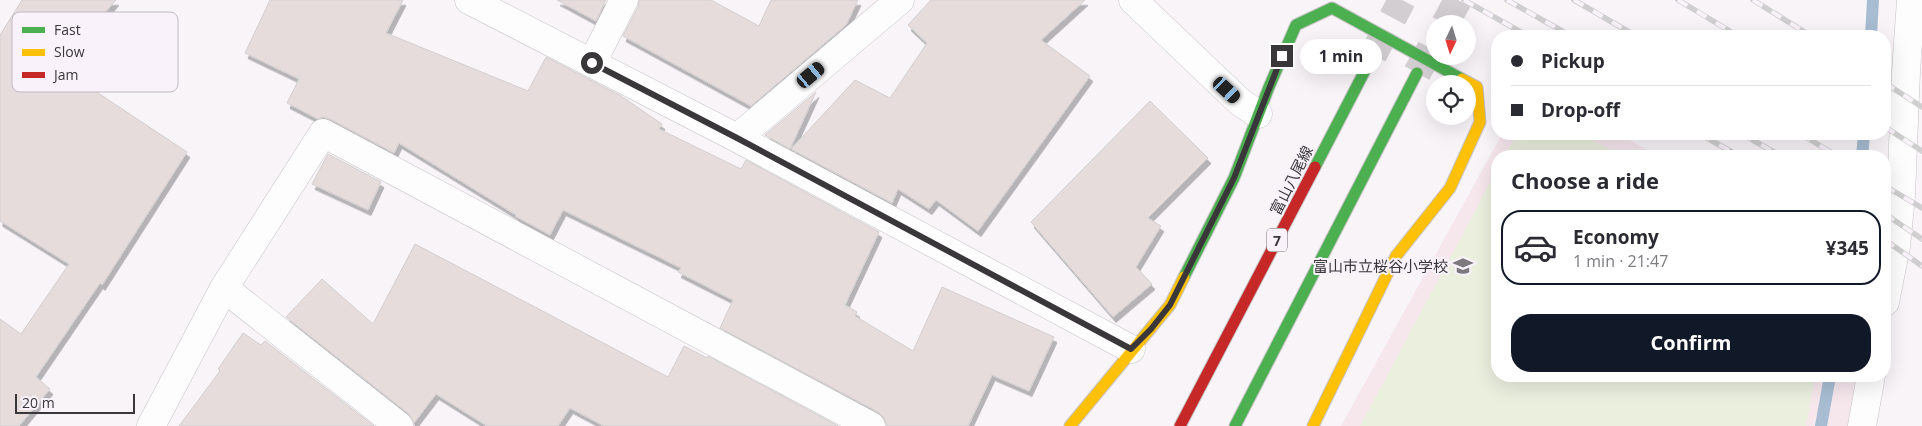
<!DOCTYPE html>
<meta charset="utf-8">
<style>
body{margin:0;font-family:"Open Sans","Noto Sans JP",sans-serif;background:#f2f2f3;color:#2b2b33;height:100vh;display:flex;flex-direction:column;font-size:19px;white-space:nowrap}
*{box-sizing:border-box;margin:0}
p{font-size:16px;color:#7c7c81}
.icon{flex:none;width:28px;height:28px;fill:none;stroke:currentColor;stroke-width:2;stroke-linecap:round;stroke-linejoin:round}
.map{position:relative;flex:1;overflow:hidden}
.side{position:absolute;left:1491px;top:150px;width:400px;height:232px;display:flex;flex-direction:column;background:#fff;border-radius:20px;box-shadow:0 5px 20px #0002}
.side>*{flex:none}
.top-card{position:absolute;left:1491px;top:30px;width:400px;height:110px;border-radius:20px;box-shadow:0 5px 20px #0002;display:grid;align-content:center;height:110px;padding:0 20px;background:#fff}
.needle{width:32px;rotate:184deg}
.buttons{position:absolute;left:1426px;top:15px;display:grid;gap:10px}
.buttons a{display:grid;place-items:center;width:50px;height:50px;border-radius:50%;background:#fff;box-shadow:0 5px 20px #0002;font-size:25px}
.scale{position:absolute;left:15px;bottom:12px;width:120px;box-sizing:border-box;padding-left:5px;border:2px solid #3a373b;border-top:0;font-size:14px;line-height:18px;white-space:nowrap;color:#3a373b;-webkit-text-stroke:4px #f9f2fa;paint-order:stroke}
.end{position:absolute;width:22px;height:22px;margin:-11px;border:6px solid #3a373b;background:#fff;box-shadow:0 0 0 2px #fff}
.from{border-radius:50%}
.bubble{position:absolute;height:35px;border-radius:18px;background:#fff;box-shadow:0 5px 20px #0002;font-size:16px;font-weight:700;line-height:35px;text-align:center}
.car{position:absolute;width:15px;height:30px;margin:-15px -8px;border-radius:6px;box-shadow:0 0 4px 1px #0007;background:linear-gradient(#222 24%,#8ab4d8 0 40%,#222 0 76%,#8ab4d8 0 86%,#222 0)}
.top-card b{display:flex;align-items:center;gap:18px;height:48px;font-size:19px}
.top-card b+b{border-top:1px solid #e1e1e2}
.top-card i{width:12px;height:12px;background:#2b2b33}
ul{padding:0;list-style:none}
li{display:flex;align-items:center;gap:15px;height:75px;margin:0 10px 8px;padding:0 10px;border:2px solid transparent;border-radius:20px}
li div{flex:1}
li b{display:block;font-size:19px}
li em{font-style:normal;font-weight:700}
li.active{border-color:#111827}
li>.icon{width:45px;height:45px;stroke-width:1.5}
h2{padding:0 20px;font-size:22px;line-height:60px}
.primary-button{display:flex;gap:10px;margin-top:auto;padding:10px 20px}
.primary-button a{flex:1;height:58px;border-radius:20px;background:#111827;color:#fff;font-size:20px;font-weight:700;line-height:58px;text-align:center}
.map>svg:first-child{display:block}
.education{fill:#f6e7ed}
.green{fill:#ebefde}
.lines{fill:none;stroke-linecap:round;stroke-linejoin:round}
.stream{stroke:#a8bdd2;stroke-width:12}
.building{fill:#e6dcdc;stroke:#d3cfd0;filter:url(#shadow)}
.primary-tunnel{stroke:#d2ced2;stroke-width:28;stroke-dasharray:28 14;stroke-linecap:butt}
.street-casing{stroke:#c6c3c6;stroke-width:29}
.fast-casing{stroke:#c6c3c6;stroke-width:13}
.slow-casing{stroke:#c6c3c6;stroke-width:13}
.jam-casing{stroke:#c6c3c6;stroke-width:13}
.street{stroke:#fefdfe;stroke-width:28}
.fast{stroke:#4caf50;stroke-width:11}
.slow{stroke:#ffc107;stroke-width:11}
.jam{stroke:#c62828;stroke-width:11}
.rail-casing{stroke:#cfcfcf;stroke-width:5.5}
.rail{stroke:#f9f2fa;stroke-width:4;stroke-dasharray:11;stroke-linecap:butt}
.route{stroke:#3a373b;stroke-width:6}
.labels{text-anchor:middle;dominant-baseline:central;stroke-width:4;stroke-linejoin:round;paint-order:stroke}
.shield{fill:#f9f2fa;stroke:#736f74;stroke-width:1}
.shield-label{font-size:14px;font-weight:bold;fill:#3a373b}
.street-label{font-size:15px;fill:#3a373b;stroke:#f9f2fa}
.poi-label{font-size:15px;fill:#3a373b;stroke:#f9f2fa;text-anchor:end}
.key{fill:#f9f2fa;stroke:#c0bac1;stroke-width:1}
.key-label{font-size:14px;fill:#3a373b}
</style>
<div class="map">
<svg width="1922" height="426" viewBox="0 0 1922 426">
<defs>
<filter id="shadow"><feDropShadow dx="3" dy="5.5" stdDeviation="0" flood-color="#0004"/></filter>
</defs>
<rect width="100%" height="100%" fill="#f8f4f8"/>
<!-- education -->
<path class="education" d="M1502,134h116l41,22h-161v220h360l-10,50h-507z"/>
<!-- green -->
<path class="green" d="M1517,134h63l42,22h-117z
M1497,170l1,206h317l-9,50h-446z"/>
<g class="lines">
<!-- stream -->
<path class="stream" d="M1871,36l2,-36
M1862,156l2,-22
M1821,426l9,-50"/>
</g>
<!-- building -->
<path class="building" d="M22,0h94l-29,33 16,10 -23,38 107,71 -85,133 -2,-2 -64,94 14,12 -31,37h-19v-107l21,15 48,-70 -69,-43v-186z
M270,0h133l-17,33 142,58 18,-34 75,39 41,28 -3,5 82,40 5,-9 133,72 -34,73 12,7 -2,4 58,35 29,-64 112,50 -25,54 -37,-16 -24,51h-81l-3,-8 -6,-6 -158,-84 13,-28 -55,-28 3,-4 -118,-58 -13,25 -35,-19 1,-1 -117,-72 -5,10 -64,-34 -7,-2 -5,2 -31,-16 12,-24 -54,-26z
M557,0h49l-10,21z
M639,0h72l48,26 12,-26h87l-12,25 -95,81 -128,-70 15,-29z
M931,0h154l-44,40 49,36 -112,155 -42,-31 -7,9 -31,-20 -6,14 -101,-54 64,-69 35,18 37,-55 -19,-18z
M816,92l-26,57 -25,-14z
M1150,101l58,57 -60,60 13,8 -25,41 16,17 -39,33 -82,-95z
M328,154l53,28 -13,28 -56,-26z
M415,244l253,133 16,-31 23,12 1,-2 130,70h-234l-34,-18 -12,18h-71l-51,-32 -22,29 -5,-9 -123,-97 36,-38 51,45z
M243,333l18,12 4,-4 109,85h-195l41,-55 -2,-2z"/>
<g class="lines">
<!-- primary-tunnel -->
<path class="primary-tunnel" d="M1445,24l13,-24
M1373,55l29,-55
M1417,73l18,-32"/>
<defs>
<path id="street" d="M469,0l268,138 394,211
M1133,0l107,102 18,12
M592,63l32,-63
M737,138l163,-138
M224,288l175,138
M1885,302l11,-56 5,-50 5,-124 5,-72
M151,426l73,-138 99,-155 548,293
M1862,426l9,-50"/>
<path id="fast" d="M1315,167l58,-112
M1184,277l50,-99 35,-91 27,-62 36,-17 130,71
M1235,426l182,-353"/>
<path id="slow" d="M1070,426l100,-121 14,-28
M1313,426l83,-170 54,-68 30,-66 -3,-35 -15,-8"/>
<path id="jam" d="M1180,426l135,-259"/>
</defs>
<!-- street casing -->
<use href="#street" class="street-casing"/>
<!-- fast casing -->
<use href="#fast" class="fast-casing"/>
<!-- slow casing -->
<use href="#slow" class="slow-casing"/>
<!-- jam casing -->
<use href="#jam" class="jam-casing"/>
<!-- street -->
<use href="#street" class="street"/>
<!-- fast -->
<use href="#fast" class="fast"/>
<!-- slow -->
<use href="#slow" class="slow"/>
<!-- jam -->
<use href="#jam" class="jam"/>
<defs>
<path id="rail" d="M1464,0l64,36
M1507,0l64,36
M1574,0l62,36
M1678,0l60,36
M1753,0l58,36
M1885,83l37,24
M1885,127l37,24
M1700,134l39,22
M1742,134l39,22
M1801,134l36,22
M1885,186l37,22
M1885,214l37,25
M1885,240l37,26"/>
</defs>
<!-- rail casing -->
<use href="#rail" class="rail-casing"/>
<!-- rail -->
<use href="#rail" class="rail"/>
</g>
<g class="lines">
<!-- route -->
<path class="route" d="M592,63l145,75 394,211 20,-20 19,-24 64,-127 48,-122"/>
</g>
<!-- icons -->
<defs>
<symbol id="school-bare" viewBox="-9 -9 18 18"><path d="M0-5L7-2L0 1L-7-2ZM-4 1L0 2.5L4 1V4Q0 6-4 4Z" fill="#7c797d" stroke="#f9f2fa" stroke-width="2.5" paint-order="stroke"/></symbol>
</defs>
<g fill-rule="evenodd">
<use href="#school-bare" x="1449" y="252" width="28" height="28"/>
</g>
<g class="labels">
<!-- shield labels -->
<rect class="shield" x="1267" y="228.5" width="20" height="23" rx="4"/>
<g class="shield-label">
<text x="1277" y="240">7</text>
</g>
<!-- street labels -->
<g class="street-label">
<text transform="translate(1291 180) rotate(-63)">富山八尾線</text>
</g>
<!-- poi labels -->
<g class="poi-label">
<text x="1448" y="266">富山市立桜谷小学校</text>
</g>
</g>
<!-- legend -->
<rect x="12" y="12" width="166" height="80" rx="8" class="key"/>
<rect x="22" y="27" width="23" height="6" fill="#4caf50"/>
<rect x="22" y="49" width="23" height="7" fill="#ffc107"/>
<rect x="22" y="72" width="23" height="6" fill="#c62828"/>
<g class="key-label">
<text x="54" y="35">Fast</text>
<text x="54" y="57">Slow</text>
<text x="54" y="80">Jam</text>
</g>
</svg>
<div class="buttons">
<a><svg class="needle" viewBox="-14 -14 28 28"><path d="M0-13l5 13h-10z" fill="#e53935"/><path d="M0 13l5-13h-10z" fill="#7c7c81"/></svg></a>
<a><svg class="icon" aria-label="locate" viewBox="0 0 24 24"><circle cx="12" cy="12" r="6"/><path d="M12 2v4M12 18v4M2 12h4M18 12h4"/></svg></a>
</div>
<div class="scale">20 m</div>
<i class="end from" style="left:592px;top:63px"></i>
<i class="end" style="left:1282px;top:56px"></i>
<div class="bubble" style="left:1300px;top:39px;width:82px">1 min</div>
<i class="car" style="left:811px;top:75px;rotate:50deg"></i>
<i class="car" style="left:1227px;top:90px;rotate:133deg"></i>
<div class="top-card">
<b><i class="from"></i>Pickup</b>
<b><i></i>Drop-off</b>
</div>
<section class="side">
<h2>Choose a ride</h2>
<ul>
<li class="active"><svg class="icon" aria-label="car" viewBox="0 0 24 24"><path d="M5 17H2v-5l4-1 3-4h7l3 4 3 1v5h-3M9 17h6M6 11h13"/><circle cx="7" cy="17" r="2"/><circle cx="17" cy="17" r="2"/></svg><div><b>Economy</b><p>1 min · 21:47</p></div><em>¥345</em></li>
</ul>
<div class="primary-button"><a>Confirm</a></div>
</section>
</div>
